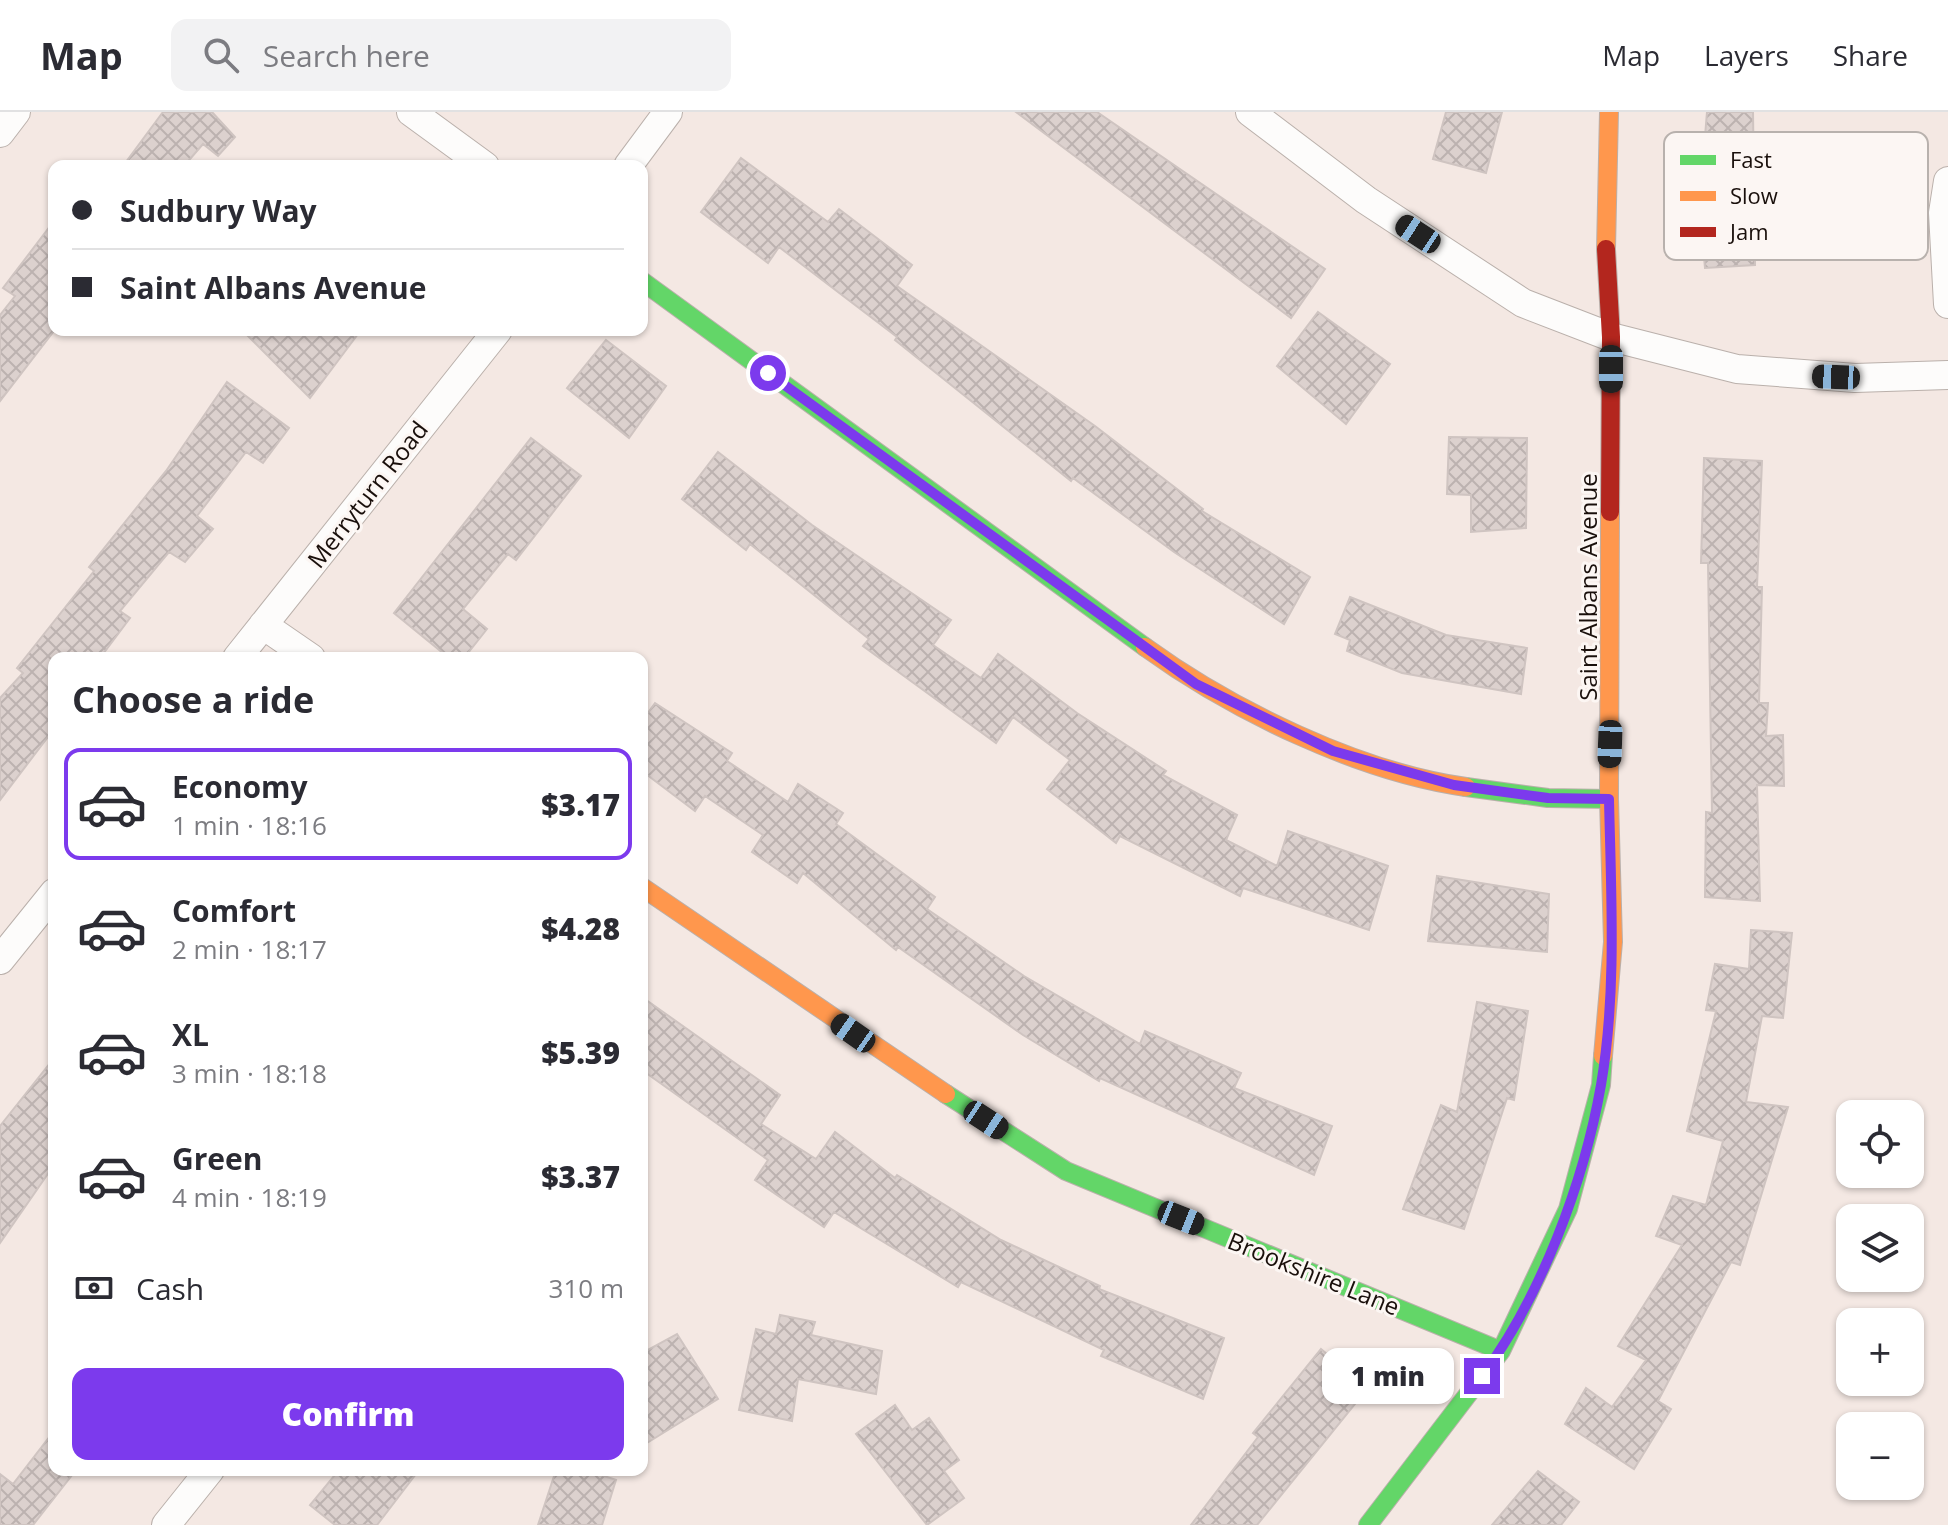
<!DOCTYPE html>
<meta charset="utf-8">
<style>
body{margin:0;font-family:"Open Sans",sans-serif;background:#f2f2f3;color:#2b2b33;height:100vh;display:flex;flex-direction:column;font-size:30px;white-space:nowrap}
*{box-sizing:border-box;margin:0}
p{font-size:26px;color:#7c7c81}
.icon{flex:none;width:44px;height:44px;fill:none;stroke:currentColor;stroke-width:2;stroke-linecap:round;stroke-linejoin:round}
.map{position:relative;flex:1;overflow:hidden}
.details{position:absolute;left:48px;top:540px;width:600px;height:824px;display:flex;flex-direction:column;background:#fff;border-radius:16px;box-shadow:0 2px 6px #0004}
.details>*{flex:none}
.hud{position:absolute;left:48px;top:48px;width:600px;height:176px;border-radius:16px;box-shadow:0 2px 6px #0004;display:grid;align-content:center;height:176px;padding:0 24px;background:#fff}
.controls{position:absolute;left:1836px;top:988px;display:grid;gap:16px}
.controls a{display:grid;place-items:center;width:88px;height:88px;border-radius:16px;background:#fff;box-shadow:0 2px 6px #0004;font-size:40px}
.end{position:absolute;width:36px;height:36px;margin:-18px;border:10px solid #7c3aed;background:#fff;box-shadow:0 0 0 4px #fff}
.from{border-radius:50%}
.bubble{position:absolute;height:56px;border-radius:16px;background:#fff;box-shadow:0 2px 6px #0004;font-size:26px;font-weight:800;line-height:56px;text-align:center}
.car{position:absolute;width:24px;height:48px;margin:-24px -12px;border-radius:10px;box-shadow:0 0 6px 2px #0007;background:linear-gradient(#222 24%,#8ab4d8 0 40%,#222 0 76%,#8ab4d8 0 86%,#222 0)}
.hud b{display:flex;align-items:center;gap:28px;height:76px;font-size:30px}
.hud b+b{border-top:2px solid #e1e1e2}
.hud i{width:20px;height:20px;background:#2b2b33}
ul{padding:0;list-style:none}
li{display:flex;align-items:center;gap:24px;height:112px;margin:0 16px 12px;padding:0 8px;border:4px solid transparent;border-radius:16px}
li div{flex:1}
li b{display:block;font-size:30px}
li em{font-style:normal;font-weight:800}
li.current{border-color:#7c3aed}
li>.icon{width:72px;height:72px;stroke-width:1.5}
h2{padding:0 24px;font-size:36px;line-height:96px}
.pay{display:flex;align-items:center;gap:20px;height:88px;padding:0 24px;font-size:30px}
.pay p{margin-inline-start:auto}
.action{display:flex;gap:16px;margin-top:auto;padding:16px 24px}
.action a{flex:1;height:92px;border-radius:16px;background:#7c3aed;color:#fff;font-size:32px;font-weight:800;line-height:92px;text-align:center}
header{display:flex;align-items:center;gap:48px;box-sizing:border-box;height:112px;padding:0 40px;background:#fff;border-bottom:2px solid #e1e1e2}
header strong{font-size:38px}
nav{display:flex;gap:44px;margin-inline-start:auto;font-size:28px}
.search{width:560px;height:72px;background:#f2f2f3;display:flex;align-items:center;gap:20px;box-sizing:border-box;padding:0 28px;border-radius:16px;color:#7c7c81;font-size:30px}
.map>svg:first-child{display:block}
.building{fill:url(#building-cross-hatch);stroke:#cfc4c1;stroke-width:2}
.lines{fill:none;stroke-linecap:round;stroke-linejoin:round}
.street-casing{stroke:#bab0ab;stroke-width:30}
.fast-casing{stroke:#bab0ab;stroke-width:20}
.slow-casing{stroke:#bab0ab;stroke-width:20}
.jam-casing{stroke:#bab0ab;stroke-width:20}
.street{stroke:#fdfcfb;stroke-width:28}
.fast{stroke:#63d668;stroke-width:18}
.slow{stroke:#ff974d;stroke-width:18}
.jam{stroke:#b3261e;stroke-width:18}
.route{stroke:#7c3aed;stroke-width:10}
.labels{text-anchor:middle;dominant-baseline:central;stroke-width:6;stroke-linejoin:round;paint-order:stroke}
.street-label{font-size:24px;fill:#190f0b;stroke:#fcf6f3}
.key{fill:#fcf6f3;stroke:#b8b1ad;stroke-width:2}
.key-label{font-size:22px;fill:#190f0b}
</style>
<header>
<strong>Map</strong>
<div class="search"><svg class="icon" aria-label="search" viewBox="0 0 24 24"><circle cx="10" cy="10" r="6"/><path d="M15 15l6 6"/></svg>Search here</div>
<nav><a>Map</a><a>Layers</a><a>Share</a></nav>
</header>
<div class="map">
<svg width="1948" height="1413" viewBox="0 0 1948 1413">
<defs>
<pattern id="building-cross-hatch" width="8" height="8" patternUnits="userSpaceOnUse" patternTransform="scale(2)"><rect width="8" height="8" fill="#dcd1ce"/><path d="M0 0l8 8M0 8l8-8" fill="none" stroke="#bcb2b0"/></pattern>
</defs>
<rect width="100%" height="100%" fill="#f4e8e3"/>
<!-- building -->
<path class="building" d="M163,0h49l23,25 -17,19 -15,-12 -19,22h-61z
M1016,0h81l228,157 -34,49z
M1446,0h56l-16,61 -53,-14z
M1707,0h46l2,153 -50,3 -10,-108 8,1z
M741,46l87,64 11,-13 73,56 -15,21 198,140 108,83 -1,2 108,66 -26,47 -110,-72 -101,-74 -2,3 -176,-141 2,-3 -118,-90 -11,16 -67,-51z
M54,109v110l-54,70v-86l15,-19 -12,-8z
M1318,200l72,52 -44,60 -69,-58z
M242,218h119l-51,68z
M606,228l60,46 -37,52 -62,-50z
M227,270l62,46 -26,35 -17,-11 -49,64 16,13 -28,33 -16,-10 -49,59 10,7 -30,40h-46v71l-54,71v-102l23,-25 -6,-5 77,-97 -5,-4 77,-96z
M1449,325l78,1 -1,90 -55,4v-37l-24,-1z
M531,326l50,38 -65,84 -8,-6 -45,55 24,20 -23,29h-15l-55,-45z
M718,340l94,73 139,95 -18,25 48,33 17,-24 79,59 89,58 -3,4 74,40 -11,25 51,26 11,-35 100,35 -19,64 -126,-42 -3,8 -120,-60 -4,7 -69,-54 23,-29 -57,-43 -17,26 -133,-97 6,-7 -119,-95 -4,6 -64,-51z
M1704,346l58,3 -5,126h5l-3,116h9l-2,33 17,-1 1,51 -27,-1 3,116 -55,-4 1,-85 6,1 -4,-250h-7z
M1350,485l96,38 81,13 -6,46 -119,-21 -55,-22 3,-11 -15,-6z
M655,591l77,50 -5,8 61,41 10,-18 45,29 -7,11 99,73 -8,12 97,67 116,68 5,-13 96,42 -7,15 98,38 -18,49 -214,-97 -1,3 -76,-46 -125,-88 -2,3 -93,-77 -6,10 -45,-31 11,-17 -58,-39 -10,15 -53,-40v-50z
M1437,764l112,18 -2,58 -119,-11z
M1751,818l41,3 -9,85 -21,-2 -16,86 42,5 -48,158 -9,-3 -73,139 13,8 -37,60 -69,-45 21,-36 26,19 34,-47 -28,-14 64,-101 -26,-9 17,-40 33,9 17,-64 -36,-10 29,-120 -10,-1 9,-46 34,5z
M642,885l138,98 -19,29 55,35 19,-27 60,46 2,-3 104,65 99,46 -1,3 125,49 -21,61 -102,-43 3,-6 -143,-68 -3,5 -124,-75 -10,15 -69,-47 13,-20 -126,-90z
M1477,890l51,9 -14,89 -7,-2 -43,131 -61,-20 38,-104 16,7z
M54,946v107l-54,78v-117z
M780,1203l35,7 -4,13 71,16 -6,43 -78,-15 -6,42 -53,-11 17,-81 20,5z
M677,1222l41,65 -76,47v-93z
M1321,1237l47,39 -111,137h-66l67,-88 -5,-4z
M895,1293l17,25 17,-12 30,42 -15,11 20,27 -37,27 -71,-91z
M54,1319v39h22l-43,55h-33v-51l13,10z
M339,1358h80l-42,55h-42l-25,-20z
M556,1358h30l30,10 -14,45h-64z
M1538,1359l41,31 -18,23h-69z"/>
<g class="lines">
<defs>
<path id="street" d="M411,0l74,54
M1250,0l116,88 157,103 88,34 126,32 118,9 93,-3
M0,21l16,-21
M628,54l40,-54
M1948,69l-5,32 5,91
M263,513l48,33
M237,546l261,-328
M0,848l54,-67
M166,1413l44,-55"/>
<path id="fast" d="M642,169l503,366
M1466,675l82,11 61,1
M946,982l120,77 435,180
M1368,1413l133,-174 67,-142 33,-124 2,-29"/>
<path id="slow" d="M1606,137l3,-137
M1145,535c87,63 214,125 321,140
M642,775l304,207
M1603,944l10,-114 -4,-143 1,-287"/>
<path id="jam" d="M1606,137l5,88 -1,175"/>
</defs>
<!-- street casing -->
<use href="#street" class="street-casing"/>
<!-- fast casing -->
<use href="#fast" class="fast-casing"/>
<!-- slow casing -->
<use href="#slow" class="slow-casing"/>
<!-- jam casing -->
<use href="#jam" class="jam-casing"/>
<!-- street -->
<use href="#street" class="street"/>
<!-- fast -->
<use href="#fast" class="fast"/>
<!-- slow -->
<use href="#slow" class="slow"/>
<!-- jam -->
<use href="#jam" class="jam"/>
</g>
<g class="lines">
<!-- route -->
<path class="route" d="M768,261l428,311 137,67 121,34 94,13 61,1c2,94 8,193 -8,286 -17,97 -60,212 -119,291"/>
</g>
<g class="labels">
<!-- street labels -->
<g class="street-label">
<text transform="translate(367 382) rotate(-52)">Merryturn Road</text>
<text transform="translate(1587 475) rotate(-90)">Saint Albans Avenue</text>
<text transform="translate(1314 1161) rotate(22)">Brookshire Lane</text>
</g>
</g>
<!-- legend -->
<rect x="1664" y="20" width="264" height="128" rx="12" class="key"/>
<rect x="1680" y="43" width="36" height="10" fill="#63d668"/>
<rect x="1680" y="79" width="36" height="10" fill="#ff974d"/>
<rect x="1680" y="115" width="36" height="10" fill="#b3261e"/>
<g class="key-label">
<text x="1730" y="56">Fast</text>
<text x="1730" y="92">Slow</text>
<text x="1730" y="128">Jam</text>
</g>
</svg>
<div class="controls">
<a><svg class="icon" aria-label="locate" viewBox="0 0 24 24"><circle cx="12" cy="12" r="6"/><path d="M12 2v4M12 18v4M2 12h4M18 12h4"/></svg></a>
<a><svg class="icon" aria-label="layers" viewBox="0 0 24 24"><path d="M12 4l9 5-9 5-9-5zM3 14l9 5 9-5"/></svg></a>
<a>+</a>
<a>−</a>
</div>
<i class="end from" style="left:768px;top:261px"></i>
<i class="end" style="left:1482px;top:1264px"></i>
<div class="bubble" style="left:1322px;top:1236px;width:132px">1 min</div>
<i class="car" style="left:1418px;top:122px;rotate:303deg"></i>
<i class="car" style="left:1611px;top:257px;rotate:180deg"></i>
<i class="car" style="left:1836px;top:265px;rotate:272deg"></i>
<i class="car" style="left:1610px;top:632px;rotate:182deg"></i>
<i class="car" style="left:853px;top:921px;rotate:305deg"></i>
<i class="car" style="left:986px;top:1008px;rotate:123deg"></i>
<i class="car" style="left:1181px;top:1106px;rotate:112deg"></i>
<div class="hud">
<b><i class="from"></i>Sudbury Way</b>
<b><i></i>Saint Albans Avenue</b>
</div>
<section class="details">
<h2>Choose a ride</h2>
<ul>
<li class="current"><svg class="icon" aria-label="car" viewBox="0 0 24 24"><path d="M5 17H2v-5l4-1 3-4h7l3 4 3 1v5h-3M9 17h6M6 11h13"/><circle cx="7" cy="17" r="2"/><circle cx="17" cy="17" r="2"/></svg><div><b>Economy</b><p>1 min · 18:16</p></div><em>$3.17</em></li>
<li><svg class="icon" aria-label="car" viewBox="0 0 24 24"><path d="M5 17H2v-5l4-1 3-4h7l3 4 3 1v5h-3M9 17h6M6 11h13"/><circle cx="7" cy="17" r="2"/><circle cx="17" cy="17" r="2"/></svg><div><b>Comfort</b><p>2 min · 18:17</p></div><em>$4.28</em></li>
<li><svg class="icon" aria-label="car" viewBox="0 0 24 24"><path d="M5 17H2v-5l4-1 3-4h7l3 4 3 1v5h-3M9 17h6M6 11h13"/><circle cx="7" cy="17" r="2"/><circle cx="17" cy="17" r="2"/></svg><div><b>XL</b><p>3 min · 18:18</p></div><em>$5.39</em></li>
<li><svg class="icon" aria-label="car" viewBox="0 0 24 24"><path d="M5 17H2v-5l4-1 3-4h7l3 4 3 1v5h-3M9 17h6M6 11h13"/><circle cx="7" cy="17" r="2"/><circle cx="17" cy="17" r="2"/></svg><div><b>Green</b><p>4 min · 18:19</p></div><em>$3.37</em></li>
</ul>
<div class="pay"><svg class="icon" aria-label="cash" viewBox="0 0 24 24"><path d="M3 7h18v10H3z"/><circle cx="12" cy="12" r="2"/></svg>Cash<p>310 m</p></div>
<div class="action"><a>Confirm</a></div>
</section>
</div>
